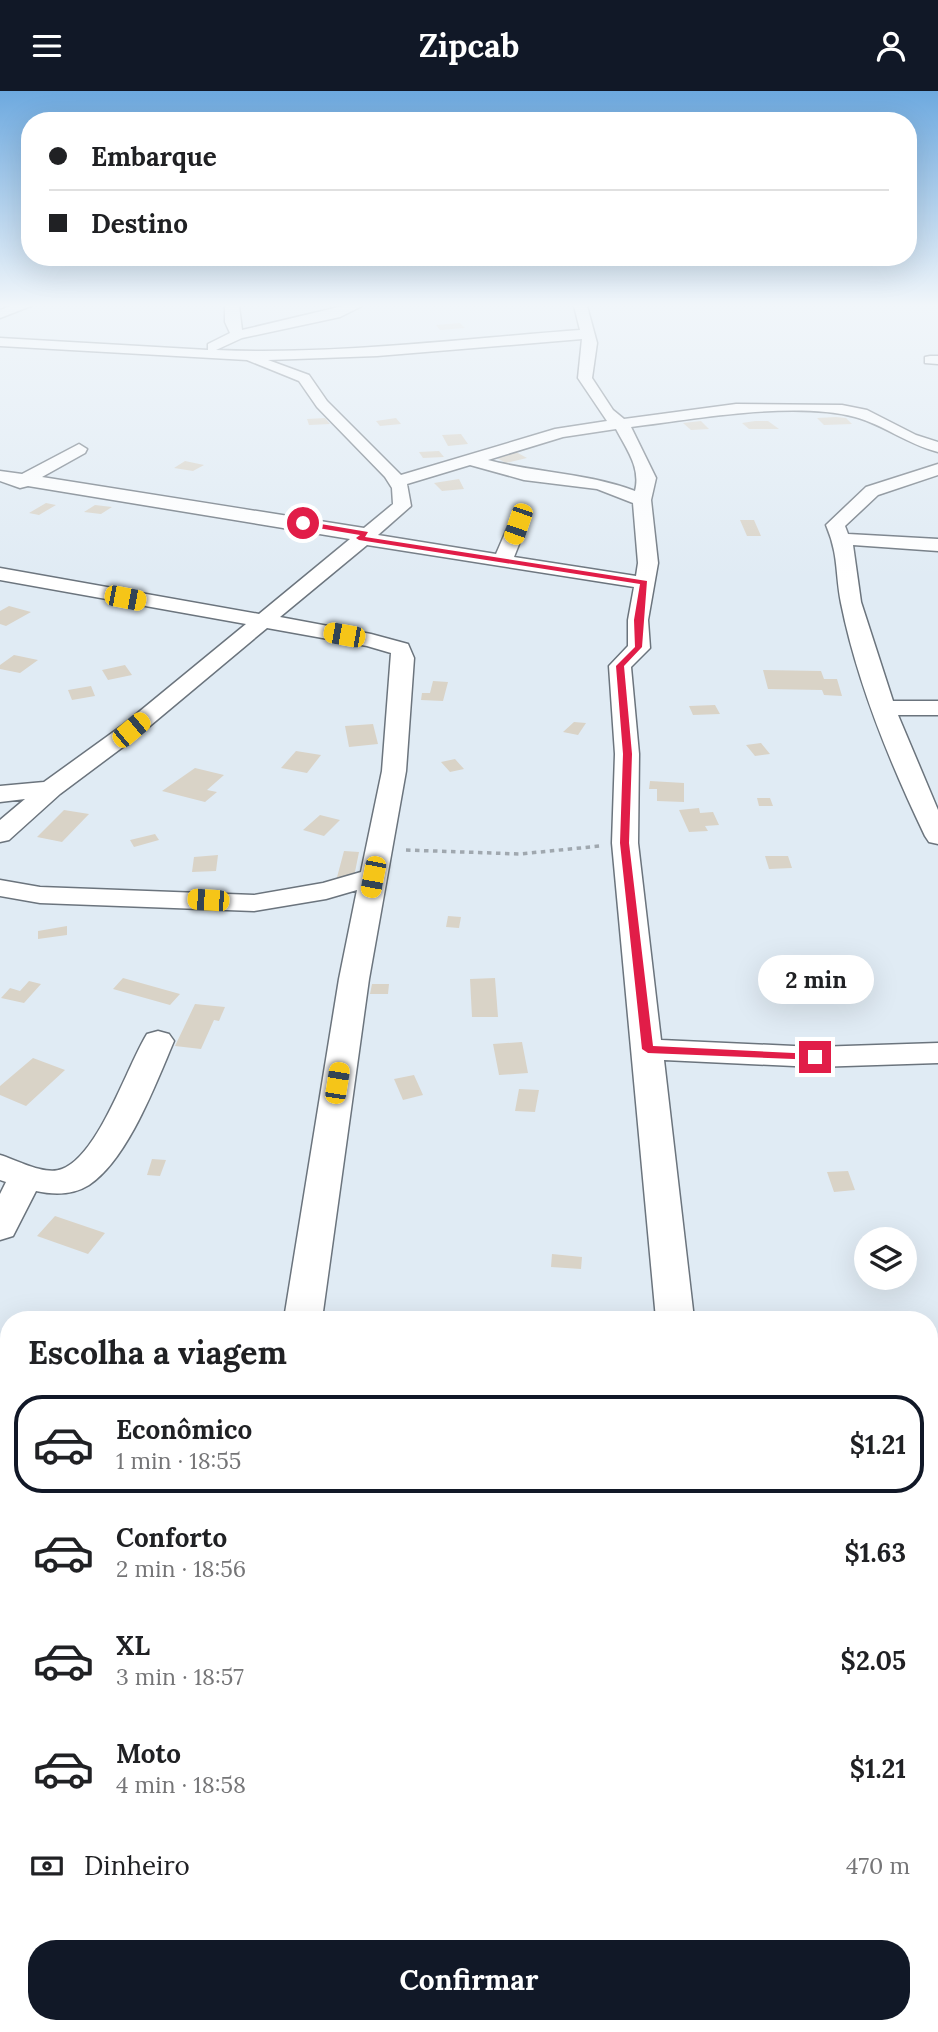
<!DOCTYPE html>
<html lang="pt">
<meta charset="utf-8">
<style>
body{margin:0;font-family:Lora,serif;background:#f6f6f6;color:#202124;height:100vh;display:flex;flex-direction:column;font-size:26px;white-space:nowrap}
*{box-sizing:border-box;margin:0}
p{font-size:23px;color:#757577}
.icon{flex:none;width:38px;height:38px;fill:none;stroke:currentColor;stroke-width:2;stroke-linecap:round;stroke-linejoin:round}
.map{position:relative;flex:1;overflow:hidden}
.sheet{position:absolute;left:0px;top:1220px;width:938px;height:723px;display:flex;flex-direction:column;background:#fff;border-radius:28px 28px 0 0;box-shadow:0 7px 28px #0002}
.sheet>*{flex:none}
.top-card{position:absolute;left:21px;top:21px;width:896px;height:154px;border-radius:28px;box-shadow:0 7px 28px #0002;display:grid;align-content:center;height:154px;padding:0 28px;background:#fff}
.tools{position:absolute;left:854px;top:1136px;display:grid;gap:14px}
.tools a{display:grid;place-items:center;width:63px;height:63px;border-radius:50%;background:#fff;box-shadow:0 7px 28px #0002;font-size:35px}
.end{position:absolute;width:32px;height:32px;margin:-16px;border:9px solid #e11d48;background:#fff;box-shadow:0 0 0 4px #fff}
.from{border-radius:50%}
.bubble{position:absolute;height:49px;border-radius:24px;background:#fff;box-shadow:0 7px 28px #0002;font-size:23px;font-weight:700;line-height:49px;text-align:center}
.car{position:absolute;width:21px;height:42px;margin:-21px -10px;border-radius:9px;box-shadow:0 0 5px 2px #0007;background:linear-gradient(#f5c518 24%,#345 0 40%,#f5c518 0 76%,#345 0 86%,#f5c518 0)}
.top-card b{display:flex;align-items:center;gap:24px;height:66px;font-size:26px}
.top-card b+b{border-top:2px solid #e0e0e0}
.top-card i{width:18px;height:18px;background:#202124}
ul{padding:0;list-style:none}
li{display:flex;align-items:center;gap:21px;height:98px;margin:0 14px 10px;padding:0 14px;border:4px solid transparent;border-radius:28px}
li div{flex:1}
li b{display:block;font-size:26px}
li em{font-style:normal;font-weight:700}
li.active{border-color:#111827}
li>.icon{width:63px;height:63px;stroke-width:1.5}
h2{padding:0 28px;font-size:32px;line-height:84px}
.pay{display:flex;align-items:center;gap:18px;height:77px;padding:0 28px;font-size:26px}
.pay p{margin-inline-start:auto}
.action{display:flex;gap:14px;margin-top:auto;padding:14px 28px}
.action a{flex:1;height:80px;border-radius:28px;background:#111827;color:#fff;font-size:28px;font-weight:700;line-height:80px;text-align:center}
header{display:flex;justify-content:space-between;align-items:center;height:91px;padding:0 28px;background:#111827;color:#fff;font-size:32px;font-weight:700}
.map>svg:first-child{display:block}
.building{fill:#d9d3c7}
.lines{fill:none;stroke-linecap:round;stroke-linejoin:round}
.street-casing{stroke:#6b747d;stroke-width:3}
.path{stroke:#a0a8af;stroke-width:3.5;stroke-dasharray:4.5 4.5;stroke-linecap:butt}
.street{fill:#fff;fill-rule:evenodd}
.route{fill:#e11d48}
</style>
<header><svg class="icon" aria-label="menu" viewBox="0 0 24 24"><path d="M4 6h16M4 12h16M4 18h16"/></svg>Zipcab<svg class="icon" aria-label="person" viewBox="0 0 24 24"><circle cx="12" cy="8" r="4"/><path d="M4 21q1-7 8-7t8 7"/></svg></header>
<div class="map">
<svg width="938" height="1941" viewBox="0 0 938 1941">
<rect width="100%" height="100%" fill="#e0ebf4"/>
<!-- building -->
<path class="building" d="M460,232l5,5 -25,2 -4,-5z
M836,326l10,1 6,6 -28,1 -7,-7z
M325,327l5,6 -21,1 -2,-6z
M396,327l5,6 -21,2 -4,-5z
M701,330l8,8 -18,1 -8,-7z
M755,330h13l11,8h-30l-7,-6z
M461,343l7,10 -20,2 -6,-11z
M439,360l5,6 -21,1 -4,-6z
M516,361l11,6 -21,5 -11,-6z
M185,370l19,4 -11,6 -19,-3z
M459,388l5,10 -22,2 -8,-8z
M46,412l10,2 -17,10 -10,-2z
M95,414l17,2 -11,7 -17,-2z
M740,429h14l7,16h-14z
M9,515l22,6 -25,14 -6,-2v-13z
M14,564l24,5 -18,13 -20,-4v-4z
M125,574l7,10 -24,5 -6,-10z
M763,579l58,1 3,8h13l5,17 -18,-1 -2,-5 -54,-1z
M433,590l15,1 -5,19 -22,-1 1,-7h8z
M91,595l4,10 -23,4 -4,-10z
M715,614l5,9 -27,1 -4,-9z
M574,631l12,1 -8,12 -15,-3z
M373,633l5,20 -29,3 -4,-21z
M761,652l9,11 -15,2 -9,-11z
M296,660l25,4 -14,18 -26,-5z
M455,668l9,10 -14,3 -9,-10z
M195,677l29,7 -17,15 10,2 -12,10 -43,-11z
M650,690l34,2v19l-27,-1v-12h-8z
M757,707h13l3,8h-14z
M699,717l1,5 13,-1 6,13 -14,1 3,5 -19,1 -10,-22z
M64,719l25,4 -27,28 -25,-5z
M320,724l20,5 -16,16 -21,-6z
M155,743l4,6 -25,7 -4,-7z
M344,760l15,1 -6,30 -17,-1z
M218,764l-2,16 -24,1 2,-15z
M765,765h23l4,12 -23,1z
M448,825l13,1 -2,11 -13,-1z
M67,835v9l-29,4v-8z
M123,887l57,16 -10,11 -57,-16z
M495,887l3,39h-26l-2,-38z
M29,890l12,3 -17,19 -23,-5 9,-10 10,3z
M372,893h17l-1,10h-18z
M195,913l30,3 -6,14 -5,-1 -13,29 -26,-3z
M522,951l6,31 -29,2 -6,-31z
M33,967l32,12 -39,36 -26,-11v-9z
M414,984l9,20 -20,5 -9,-21z
M519,998l20,1 -4,22 -20,-1z
M152,1068l14,1 -6,16 -13,-1z
M848,1080l7,19 -21,2 -7,-20z
M55,1125l50,17 -17,21 -51,-18z
M552,1163l30,3 -1,12 -30,-2z
M455,1934h69l2,7h-69z"/>
<g class="lines">
<defs>
<path id="street" d="M10,215h21l-31,12v-8z
M225,215h14l3,24 101,-24h19l-22,11 -98,21 -26,12c121,5 243,-11 364,-20l-6,-24h13l10,37 -5,35 21,32 11,9 112,-15 106,1 25,5 49,25 22,7v10c-31,-8 -56,-28 -83,-35 -63,-16 -160,2 -224,10l25,51 -5,22 7,63 -10,57 2,28 -19,19 8,87 -1,89 23,197 154,7 123,-4v20l-123,4 -151,-7 30,259h-38l-44,-476 3,-89 -6,-88 19,-20v-26l6,-33 -267,-42 -87,72 91,17 37,10 6,14 -8,113 -37,208 -47,340h-38l55,-340 18,-89 -31,9 -72,12 -214,-8 -40,-7v-16l40,7 214,8 69,-12 38,-11 21,-101 9,-118 -24,-7 -100,-18 -128,107 -79,59 -51,46 -9,2v-22l25,-21 -25,3v-16l44,-4 79,-57 123,-101 -246,-44v-12l259,46 91,-75 -322,-53 -8,2 -20,-7v-10l22,3 57,-30 8,5 -2,4 -43,24 322,51 29,-24 -1,-16 -7,-11 -68,-70 -18,-26 -52,-21 -247,-14v-8l208,12v-6l22,-11 -5,-11zM582,248l-4,39 29,43 -52,8 -154,46 -74,-74 -18,-26 -41,-15 109,-4zM616,338c11,21 25,39 19,62 -47,-18 -98,-18 -147,-31l75,-23zM470,374l54,15 73,9 36,14 5,60 -2,13 -122,-19 13,-33 -9,-6 -9,6 -13,30 -118,-19 33,-29 -4,-22z
M930,265h8v8l-13,-1v-6z
M938,373v11l-60,20 -33,31 3,8 90,5v12l-85,-6 8,57 32,99h45v14h-40l40,95v34l-9,-2 -4,-6c-35,-73 -68,-153 -84,-233 -6,-31 -2,-47 -15,-78l40,-38z
M158,940l11,3 5,7c-18,42 -46,118 -85,144 -16,10 -35,10 -53,6l-23,45 -13,4v-46l6,-12 -6,-2v-25c17,5 45,21 62,14 37,-14 65,-103 85,-135z
M929,1253h9v32h-9z
M0,1503l9,3v43l-9,-3z
M929,1751l9,1v52l-9,-1z
M645,1934h54l-1,7h-56z"/>
</defs>
<!-- street casing -->
<use href="#street" class="street-casing"/>
<!-- path -->
<path class="path" d="M406,759l114,4 80,-8"/>
<!-- street -->
<use href="#street" class="street"/>
</g>
<!-- sky -->
<linearGradient id="sky" x2="0" y2="1"><stop stop-color="#6da9df"/><stop offset="0.44" stop-color="#f1f6fa"/><stop offset="1" stop-color="#f1f6fa" stop-opacity="0"/></linearGradient>
<rect width="938" height="487" fill="url(#sky)"/>
<!-- route -->
<path class="route" d="M303,430l65,11 -3,5 282,44 -5,66 -18,19 8,88 -3,89 24,203 162,8 4,1v5l-171,-7 -6,-4 -22,-206 3,-89 -7,-88 19,-19 -1,-27 6,-36 -281,-44 -3,-2 4,-3 -60,-10z"/>
</svg>
<div class="tools">
<a><svg class="icon" aria-label="layers" viewBox="0 0 24 24"><path d="M12 4l9 5-9 5-9-5zM3 14l9 5 9-5"/></svg></a>
</div>
<i class="end from" style="left:303px;top:432px"></i>
<i class="end" style="left:815px;top:966px"></i>
<div class="bubble" style="left:758px;top:864px;width:116px">2 min</div>
<i class="car" style="left:518px;top:433px;rotate:199deg"></i>
<i class="car" style="left:125px;top:507px;rotate:101deg"></i>
<i class="car" style="left:344px;top:544px;rotate:280deg"></i>
<i class="car" style="left:131px;top:639px;rotate:50deg"></i>
<i class="car" style="left:373px;top:786px;rotate:191deg"></i>
<i class="car" style="left:208px;top:809px;rotate:274deg"></i>
<i class="car" style="left:337px;top:992px;rotate:9deg"></i>
<div class="top-card">
<b><i class="from"></i>Embarque</b>
<b><i></i>Destino</b>
</div>
<section class="sheet">
<h2>Escolha a viagem</h2>
<ul>
<li class="active"><svg class="icon" aria-label="car" viewBox="0 0 24 24"><path d="M5 17H2v-5l4-1 3-4h7l3 4 3 1v5h-3M9 17h6M6 11h13"/><circle cx="7" cy="17" r="2"/><circle cx="17" cy="17" r="2"/></svg><div><b>Econômico</b><p>1 min · 18:55</p></div><em>$1.21</em></li>
<li><svg class="icon" aria-label="car" viewBox="0 0 24 24"><path d="M5 17H2v-5l4-1 3-4h7l3 4 3 1v5h-3M9 17h6M6 11h13"/><circle cx="7" cy="17" r="2"/><circle cx="17" cy="17" r="2"/></svg><div><b>Conforto</b><p>2 min · 18:56</p></div><em>$1.63</em></li>
<li><svg class="icon" aria-label="car" viewBox="0 0 24 24"><path d="M5 17H2v-5l4-1 3-4h7l3 4 3 1v5h-3M9 17h6M6 11h13"/><circle cx="7" cy="17" r="2"/><circle cx="17" cy="17" r="2"/></svg><div><b>XL</b><p>3 min · 18:57</p></div><em>$2.05</em></li>
<li><svg class="icon" aria-label="car" viewBox="0 0 24 24"><path d="M5 17H2v-5l4-1 3-4h7l3 4 3 1v5h-3M9 17h6M6 11h13"/><circle cx="7" cy="17" r="2"/><circle cx="17" cy="17" r="2"/></svg><div><b>Moto</b><p>4 min · 18:58</p></div><em>$1.21</em></li>
</ul>
<div class="pay"><svg class="icon" aria-label="cash" viewBox="0 0 24 24"><path d="M3 7h18v10H3z"/><circle cx="12" cy="12" r="2"/></svg>Dinheiro<p>470 m</p></div>
<div class="action"><a>Confirmar</a></div>
</section>
</div>
